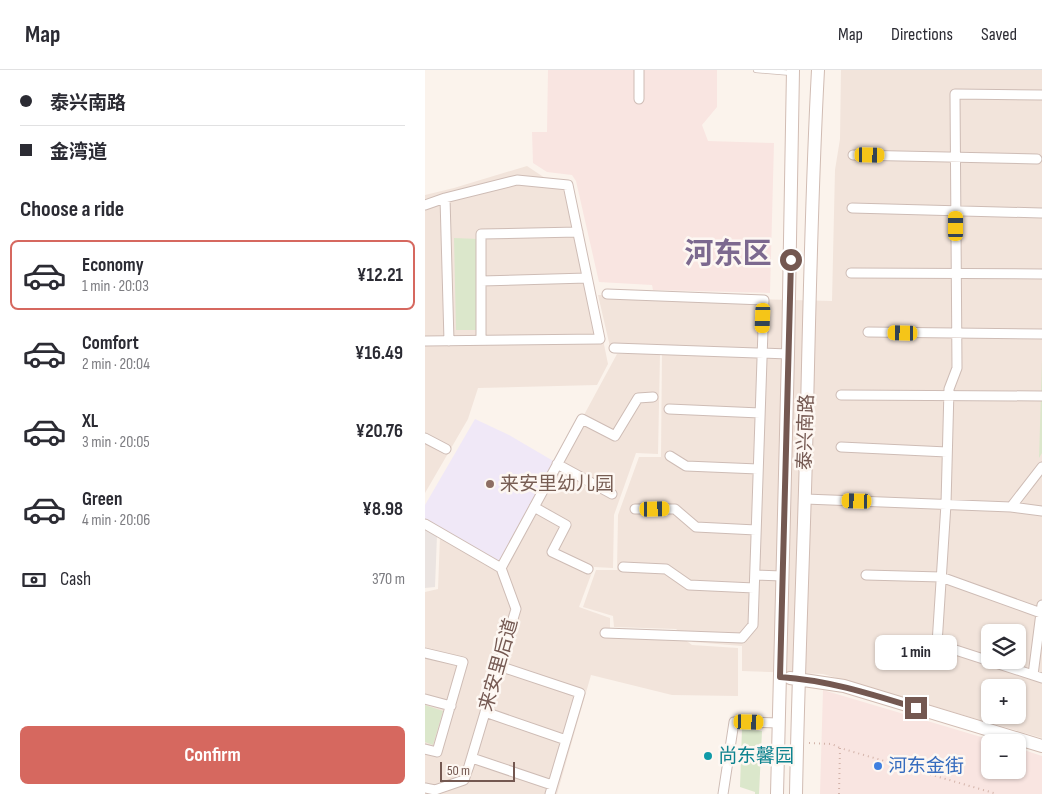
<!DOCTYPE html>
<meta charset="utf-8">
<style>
body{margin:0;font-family:"Sofia Sans Condensed","Noto Sans SC",sans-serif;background:#f7f7f7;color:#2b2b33;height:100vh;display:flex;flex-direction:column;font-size:19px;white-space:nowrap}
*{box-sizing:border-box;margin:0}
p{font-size:16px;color:#7c7c81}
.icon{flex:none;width:28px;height:28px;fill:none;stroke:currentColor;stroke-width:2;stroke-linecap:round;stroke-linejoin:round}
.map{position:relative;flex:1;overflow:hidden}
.panel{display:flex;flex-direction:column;background:#fff;width:425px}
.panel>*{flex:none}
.hud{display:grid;align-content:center;height:110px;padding:0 20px;background:#fff}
.buttons{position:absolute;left:556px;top:554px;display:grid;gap:10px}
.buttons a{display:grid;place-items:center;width:45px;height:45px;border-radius:8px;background:#fff;box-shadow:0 1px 4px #0004;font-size:25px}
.scale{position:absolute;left:15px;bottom:12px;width:75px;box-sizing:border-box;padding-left:5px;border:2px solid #745851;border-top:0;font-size:14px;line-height:18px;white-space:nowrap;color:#745851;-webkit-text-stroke:4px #fdf7f2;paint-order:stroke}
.end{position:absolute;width:22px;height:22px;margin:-11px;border:6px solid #745851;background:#fff;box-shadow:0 0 0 2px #fff}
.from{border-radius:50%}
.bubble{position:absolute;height:35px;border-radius:8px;background:#fff;box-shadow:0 1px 4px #0004;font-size:16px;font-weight:700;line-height:35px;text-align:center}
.car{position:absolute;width:15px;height:30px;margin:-15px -8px;border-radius:6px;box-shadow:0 0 4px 1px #0007;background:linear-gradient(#f5c518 24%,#345 0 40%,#f5c518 0 76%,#345 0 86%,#f5c518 0)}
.hud b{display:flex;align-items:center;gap:18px;height:48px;font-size:19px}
.hud b+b{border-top:1px solid #e1e1e2}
.hud i{width:12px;height:12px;background:#2b2b33}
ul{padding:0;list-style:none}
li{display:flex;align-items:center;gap:15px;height:70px;margin:0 10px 8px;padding:0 10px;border:2px solid transparent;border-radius:8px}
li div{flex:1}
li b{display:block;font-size:19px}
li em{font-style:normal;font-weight:700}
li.on{border-color:#d6685f}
li>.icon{width:45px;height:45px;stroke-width:1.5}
h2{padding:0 20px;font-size:22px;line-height:60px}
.pay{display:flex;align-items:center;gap:12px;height:55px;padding:0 20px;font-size:19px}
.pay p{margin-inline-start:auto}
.cta{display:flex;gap:10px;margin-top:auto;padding:10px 20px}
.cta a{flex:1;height:58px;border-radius:8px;background:#d6685f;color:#fff;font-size:20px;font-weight:700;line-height:58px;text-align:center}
header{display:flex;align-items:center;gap:30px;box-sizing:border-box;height:70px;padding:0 25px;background:#fff;border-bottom:1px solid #e1e1e2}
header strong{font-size:24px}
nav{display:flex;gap:28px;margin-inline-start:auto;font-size:18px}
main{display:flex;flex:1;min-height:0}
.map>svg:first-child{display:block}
.residential{fill:#f2e4db;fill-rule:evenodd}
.commercial{fill:#f9e5e1}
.industrial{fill:#ebe4e1}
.education{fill:#f0e8f7}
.green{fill:#dbe7cb}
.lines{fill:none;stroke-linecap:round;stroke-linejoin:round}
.lane-casing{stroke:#cebcb5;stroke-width:6}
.street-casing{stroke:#cebcb5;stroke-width:11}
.secondary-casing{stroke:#d1bcb3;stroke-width:14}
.path{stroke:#d3b3a9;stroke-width:2;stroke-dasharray:1 4;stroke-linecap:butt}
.lane{stroke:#fff;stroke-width:4.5}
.street{stroke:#fff;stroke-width:9}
.secondary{stroke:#fff;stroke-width:12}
.route{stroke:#745851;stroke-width:6}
.education-dot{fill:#8d6e63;stroke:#fdf7f2;stroke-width:2}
.culture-dot{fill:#0f9aa8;stroke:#fdf7f2;stroke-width:2}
.shop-dot{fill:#3f7fe0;stroke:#fdf7f2;stroke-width:2}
.labels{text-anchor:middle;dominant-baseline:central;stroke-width:5;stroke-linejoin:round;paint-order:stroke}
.street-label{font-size:19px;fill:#745851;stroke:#fdf7f2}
.education-label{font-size:19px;fill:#785e54;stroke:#fdf7f2;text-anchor:start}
.culture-label{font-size:19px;fill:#0d838f;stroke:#fdf7f2;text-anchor:start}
.shop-label{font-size:19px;fill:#366cbe;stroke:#fdf7f2;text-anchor:start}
.town-label{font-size:29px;font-weight:bold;fill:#7c698f;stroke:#fdf7f2}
</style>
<header>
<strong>Map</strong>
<nav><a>Map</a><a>Directions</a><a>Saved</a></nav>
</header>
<main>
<section class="panel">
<div class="hud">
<b><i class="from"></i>泰兴南路</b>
<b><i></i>金湾道</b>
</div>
<h2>Choose a ride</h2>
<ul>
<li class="on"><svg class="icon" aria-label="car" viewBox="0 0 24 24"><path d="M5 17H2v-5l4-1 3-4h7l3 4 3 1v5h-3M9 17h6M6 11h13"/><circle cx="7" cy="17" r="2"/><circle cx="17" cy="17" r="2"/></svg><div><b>Economy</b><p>1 min · 20:03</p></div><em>¥12.21</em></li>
<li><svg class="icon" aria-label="car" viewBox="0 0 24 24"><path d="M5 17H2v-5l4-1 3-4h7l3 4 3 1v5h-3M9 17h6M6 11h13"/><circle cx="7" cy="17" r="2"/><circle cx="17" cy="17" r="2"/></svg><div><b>Comfort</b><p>2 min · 20:04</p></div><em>¥16.49</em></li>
<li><svg class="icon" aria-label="car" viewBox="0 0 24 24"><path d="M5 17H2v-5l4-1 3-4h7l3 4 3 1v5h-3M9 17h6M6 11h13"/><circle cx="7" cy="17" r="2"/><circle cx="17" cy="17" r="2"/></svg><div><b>XL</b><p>3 min · 20:05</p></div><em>¥20.76</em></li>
<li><svg class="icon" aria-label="car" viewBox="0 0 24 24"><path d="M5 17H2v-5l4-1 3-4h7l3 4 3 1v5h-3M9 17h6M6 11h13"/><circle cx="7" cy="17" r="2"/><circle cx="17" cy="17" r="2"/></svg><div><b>Green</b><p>4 min · 20:06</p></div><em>¥8.98</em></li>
</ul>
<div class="pay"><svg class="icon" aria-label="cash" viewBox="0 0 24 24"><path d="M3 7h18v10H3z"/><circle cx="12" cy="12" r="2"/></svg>Cash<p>370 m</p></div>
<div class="cta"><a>Confirm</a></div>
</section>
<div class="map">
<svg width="617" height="724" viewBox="0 0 617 724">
<rect width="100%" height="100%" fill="#fbf3ec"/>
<!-- residential -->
<path class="residential" d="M416,0h201v668l-219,-64 -81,-3v-25l-49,-4 -17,-13 -62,-2 -1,-11 -30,-9 13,-37h21l1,-55 21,-58h22l1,-106h-51l-13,-56 234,6 3,-131 5,-31zM565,562h27v28h-27zM565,618h27v27h-27z
M102,96l18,12 26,4 37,182 -11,21 -119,3 -10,31 -43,74v-298l29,-7z
M192,284h43l-2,100 -22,-1 -22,62 -1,53 -19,-1 -15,40 31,11v12l66,3 16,12 46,3v48l-66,-1 -81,-20 -34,119h-132v-202l13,-3 2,-52 59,35z"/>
<!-- commercial -->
<path class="commercial" d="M123,0h169v37l-15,18 6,16 66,2 -4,150 -117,-3 -1,-5 -53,-3 -23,-101 -4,-6 -25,-3 -14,-9 -1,-31h15z
M398,620l175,52h-8v28h27l1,-22 24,8v38h-222z"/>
<!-- industrial -->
<path class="industrial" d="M0,458l12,7 -2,52 -10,1z"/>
<!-- education -->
<path class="education" d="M50,349l34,16 46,27 -55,101 -75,-43v-15z"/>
<!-- green -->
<path class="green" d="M29,168l25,1 1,91h-24z
M617,290v93l-3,5z
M0,635l18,6 -10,34 -8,-3z
M317,659l20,2 -3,63h-4v-2l-15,-5z"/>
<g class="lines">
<defs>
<path id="lane" d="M331,0l36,3"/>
<path id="street" d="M617,25l-87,-1 2,274 -8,21 -3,115 -9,140 105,34
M214,29v-29
M428,85l184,4
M20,128l4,143
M0,135l20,-7 72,-18 51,5 32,154 -175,2
M427,138l189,5
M426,203l191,1
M56,211l106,-3
M443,262l174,2
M56,270v-106l97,-2
M189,278l174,6
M416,325l201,1
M244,339l91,4
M0,368l21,11
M416,377l106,5
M245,386l16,10 72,3
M132,394l55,30
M380,429l206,8 31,-40
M109,437l32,18 -14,27 36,17
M586,437l31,4
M210,439h40l21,18 60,3
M0,454l76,44 15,41 -47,157 -5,14 -29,10 -10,-2
M198,497l43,2 23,16 65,3
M76,498l81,-149 33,17 23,-38 15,-1
M330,505l27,1
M441,505l75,2 100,36
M180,563l137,5 11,-13 11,-325 -157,-6
M0,583l38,9 -26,90 -12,-3
M74,596l81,27 -30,101
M608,605l9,-70
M0,629l26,7
M60,642l81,28
M47,688l80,27
M298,724l11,-72 45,1"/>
<path id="secondary" d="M365,608l54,8 198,60
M352,724l11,-440 5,-284
M371,724c2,-113 7,-226 10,-339 3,-129 5,-257 12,-385"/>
</defs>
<!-- lane casing -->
<use href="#lane" class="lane-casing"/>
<!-- street casing -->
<use href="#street" class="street-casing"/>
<!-- secondary casing -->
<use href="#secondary" class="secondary-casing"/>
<!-- path -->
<path class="path" d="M384,673l23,1 8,4
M414,724l1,-46 157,46"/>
<!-- lane -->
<use href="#lane" class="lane"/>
<!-- street -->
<use href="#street" class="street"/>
<!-- secondary -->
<use href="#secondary" class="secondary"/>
</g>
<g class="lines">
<!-- route -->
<path class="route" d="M366,190l-11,417c47,3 91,17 136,31"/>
</g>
<!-- markers -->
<circle class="education-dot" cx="65" cy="414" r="5"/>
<circle class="culture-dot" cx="283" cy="686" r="5"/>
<circle class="shop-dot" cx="453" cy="696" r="5"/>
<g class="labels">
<!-- street labels -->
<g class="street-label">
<text transform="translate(381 362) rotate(-88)">泰兴南路</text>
<text transform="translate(74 595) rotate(-74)">来安里后道</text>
</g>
<!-- education labels -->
<g class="education-label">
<text x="75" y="414">来安里幼儿园</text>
</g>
<!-- culture labels -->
<g class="culture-label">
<text x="293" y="686">尚东馨园</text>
</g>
<!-- shop labels -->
<g class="shop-label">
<text x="463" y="696">河东金街</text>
</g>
<!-- town labels -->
<g class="town-label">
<text x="303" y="184">河东区</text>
</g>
</g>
</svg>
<div class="buttons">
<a><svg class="icon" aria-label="layers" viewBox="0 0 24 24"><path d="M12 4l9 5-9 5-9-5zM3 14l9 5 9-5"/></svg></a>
<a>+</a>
<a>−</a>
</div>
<div class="scale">50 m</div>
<i class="end from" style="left:366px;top:190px"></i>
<i class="end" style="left:491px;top:638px"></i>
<div class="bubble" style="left:450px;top:565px;width:82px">1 min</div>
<i class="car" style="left:445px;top:85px;rotate:91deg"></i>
<i class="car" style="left:531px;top:156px;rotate:0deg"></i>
<i class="car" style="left:338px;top:248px;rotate:182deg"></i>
<i class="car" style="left:478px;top:263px;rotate:271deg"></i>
<i class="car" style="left:432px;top:431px;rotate:272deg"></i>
<i class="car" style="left:230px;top:439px;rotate:89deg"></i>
<i class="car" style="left:324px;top:652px;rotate:92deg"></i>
</div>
</main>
